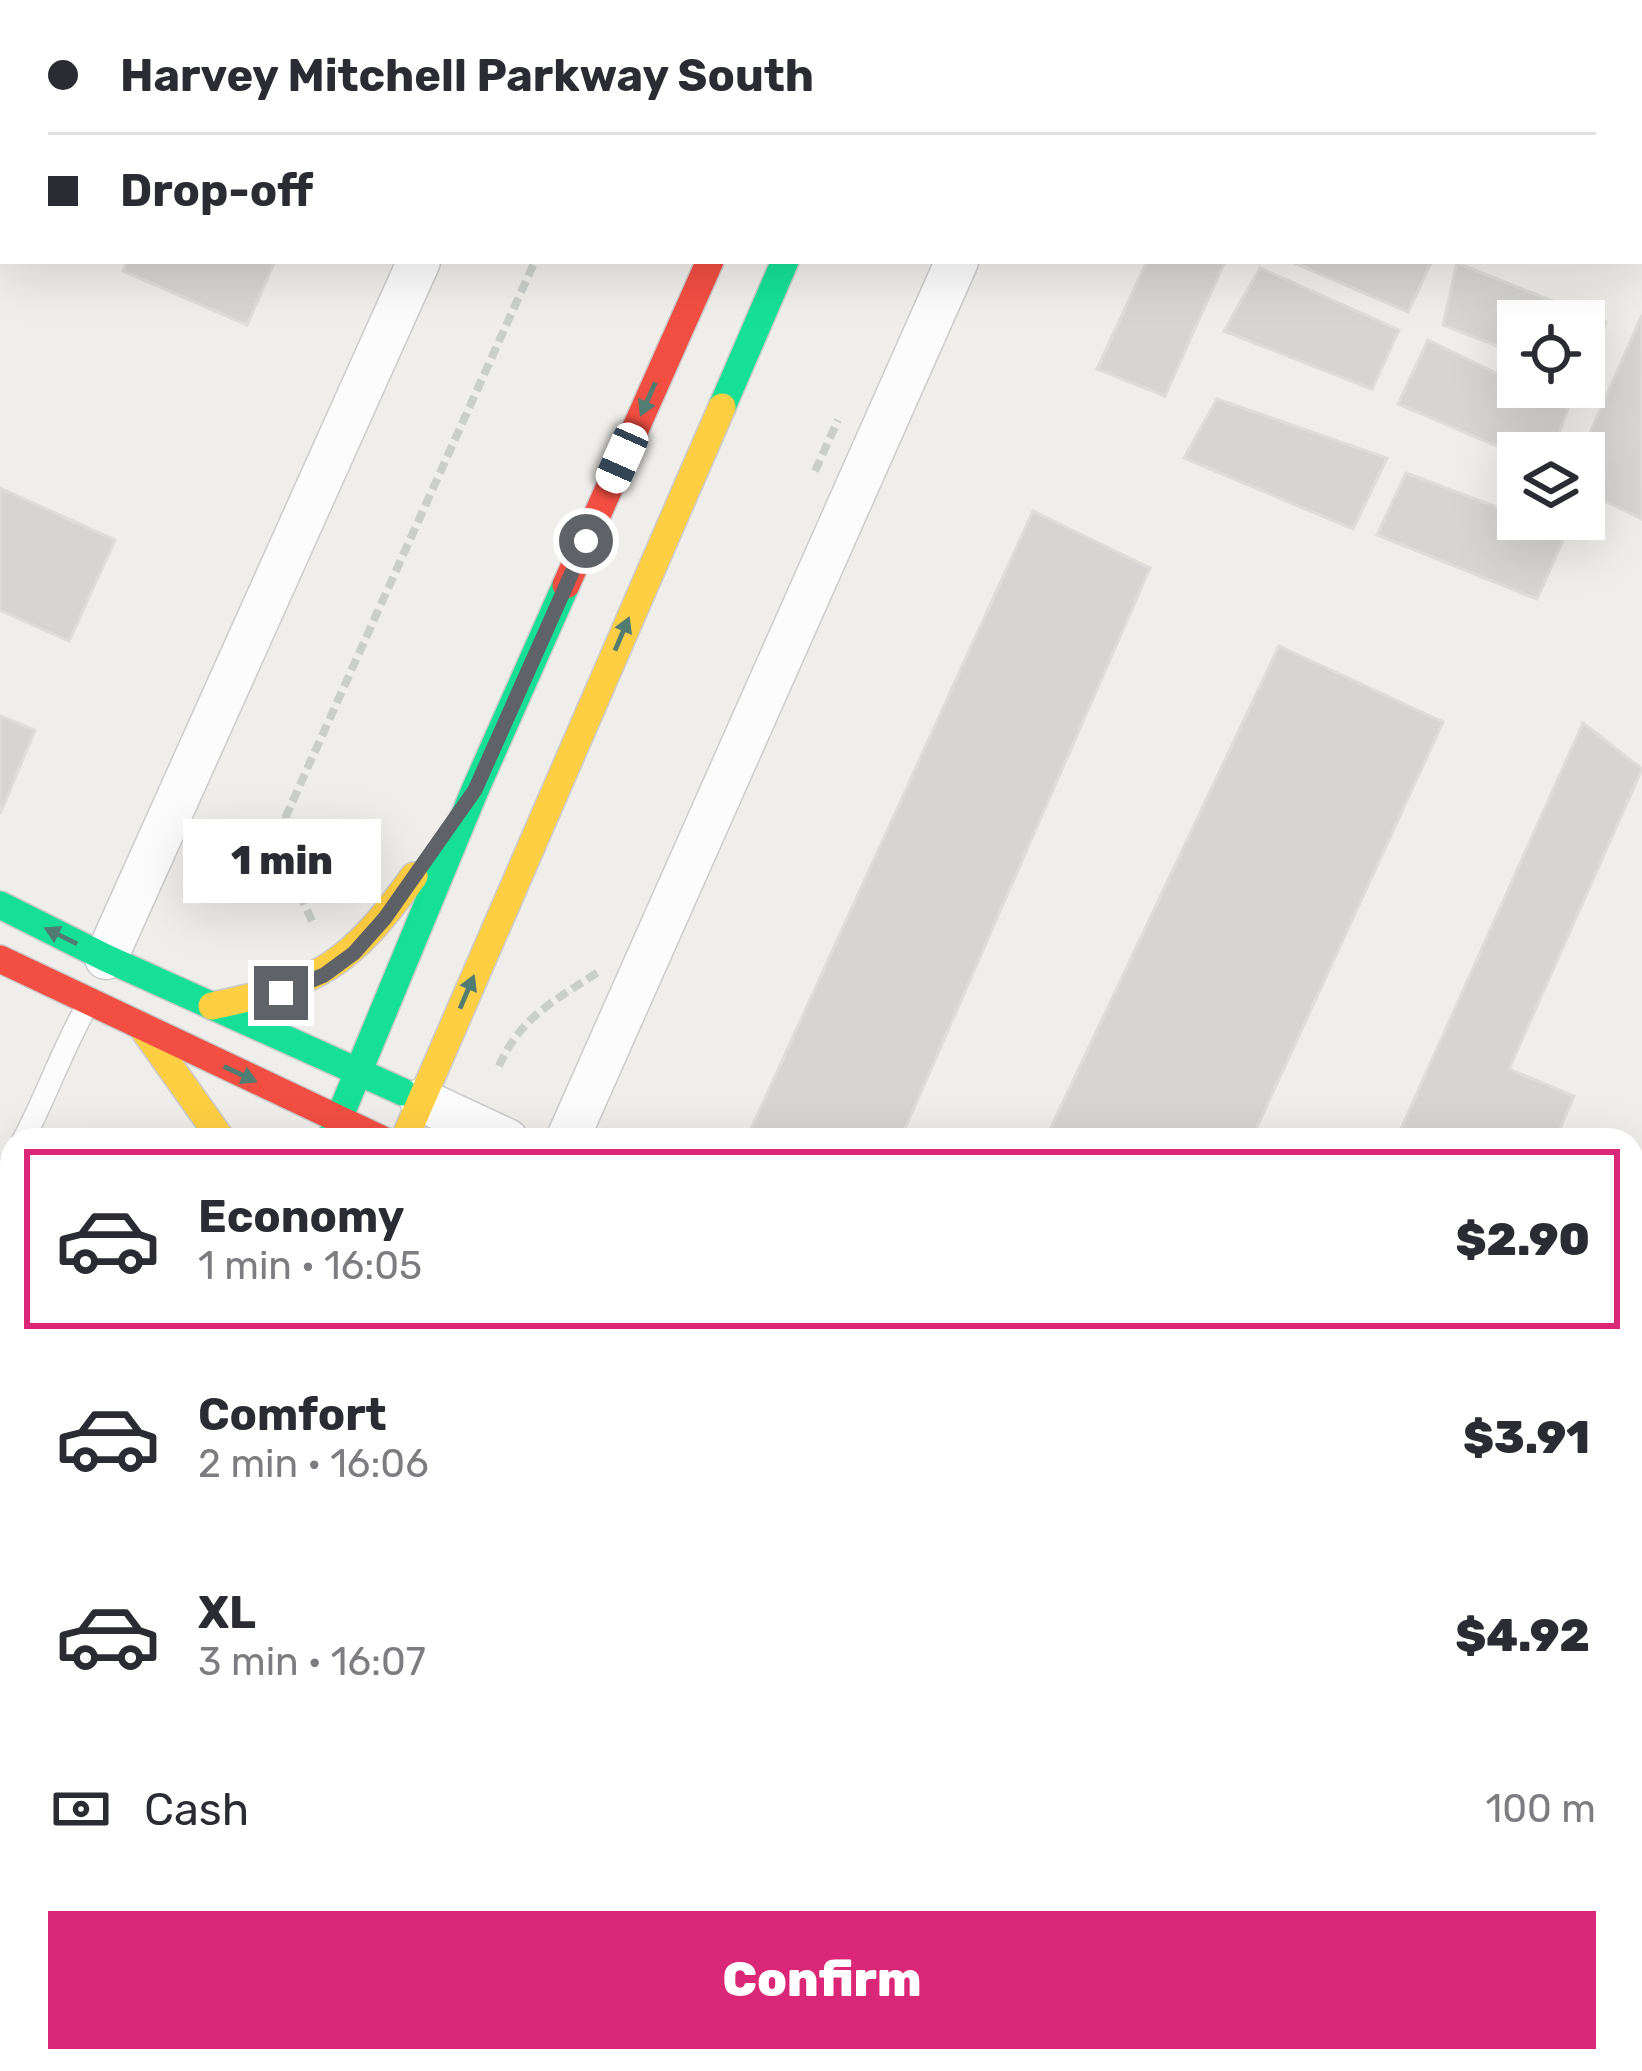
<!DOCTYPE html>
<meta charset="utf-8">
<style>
body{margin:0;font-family:Rubik,sans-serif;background:#f2f2f3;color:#2b2b33;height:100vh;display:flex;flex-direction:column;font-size:45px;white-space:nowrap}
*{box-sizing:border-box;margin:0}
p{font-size:39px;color:#7c7c81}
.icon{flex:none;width:66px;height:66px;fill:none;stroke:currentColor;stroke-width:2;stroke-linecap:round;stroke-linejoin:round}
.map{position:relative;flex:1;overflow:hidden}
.sheet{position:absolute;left:0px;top:1128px;width:1644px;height:945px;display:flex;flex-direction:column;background:#fff;border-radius:36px 36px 0 0;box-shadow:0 12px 48px #0002}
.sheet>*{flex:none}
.hud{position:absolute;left:0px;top:0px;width:1644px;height:264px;box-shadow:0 12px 48px #0002;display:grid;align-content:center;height:264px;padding:0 48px;background:#fff}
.controls{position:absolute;left:1497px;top:300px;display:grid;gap:24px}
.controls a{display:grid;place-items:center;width:108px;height:108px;border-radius:0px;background:#fff;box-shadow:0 12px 48px #0002;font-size:60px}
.end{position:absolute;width:54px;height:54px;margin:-27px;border:15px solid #5f6368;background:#fff;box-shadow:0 0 0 6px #fff}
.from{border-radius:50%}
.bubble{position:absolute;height:84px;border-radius:0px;background:#fff;box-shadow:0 12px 48px #0002;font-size:39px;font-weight:800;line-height:84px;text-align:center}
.car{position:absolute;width:36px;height:72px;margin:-36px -18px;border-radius:15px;box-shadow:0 0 9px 3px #0007;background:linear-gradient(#fff 24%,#345 0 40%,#fff 0 76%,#345 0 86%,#fff 0)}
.hud b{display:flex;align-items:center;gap:42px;height:114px;font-size:45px}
.hud b+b{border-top:3px solid #e1e1e2}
.hud i{width:30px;height:30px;background:#2b2b33}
ul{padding:21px 0 0;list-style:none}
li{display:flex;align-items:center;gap:36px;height:180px;margin:0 24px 18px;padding:0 24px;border:6px solid transparent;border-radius:0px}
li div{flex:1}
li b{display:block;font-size:45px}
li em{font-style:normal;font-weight:800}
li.on{border-color:#db2777}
li>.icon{width:108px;height:108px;stroke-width:1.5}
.pay{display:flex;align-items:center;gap:30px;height:132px;padding:0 48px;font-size:45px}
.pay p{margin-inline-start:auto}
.action{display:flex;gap:24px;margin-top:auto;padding:24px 48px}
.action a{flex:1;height:138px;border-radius:0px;background:#db2777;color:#fff;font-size:48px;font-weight:800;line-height:138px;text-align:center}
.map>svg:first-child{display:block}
.building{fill:#d6d5d3;stroke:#deddd9;stroke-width:3}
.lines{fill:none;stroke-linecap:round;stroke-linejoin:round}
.lane-casing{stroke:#cbcccc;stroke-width:24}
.street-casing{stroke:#cbcccc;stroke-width:45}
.fast-casing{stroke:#cacacb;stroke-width:30}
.slow-casing{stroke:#cacacb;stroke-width:30}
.jam-casing{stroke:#cacacb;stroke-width:30}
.path{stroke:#cacfcc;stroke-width:8;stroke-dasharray:12 6;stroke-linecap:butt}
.lane{stroke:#fdfcfc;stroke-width:21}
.street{stroke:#fdfcfc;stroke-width:42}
.fast{stroke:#16e098;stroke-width:27}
.slow{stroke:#ffcf43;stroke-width:27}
.jam{stroke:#f24e42;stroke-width:27}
.oneway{fill:#507c72}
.route{stroke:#5f6368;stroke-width:15}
</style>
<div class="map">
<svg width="1642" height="2071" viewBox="0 0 1642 2071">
<rect width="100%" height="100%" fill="#efeeea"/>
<!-- building -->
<path class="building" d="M127,261h148l-28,64 -124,-54z
M1147,261h78l-60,135 -68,-27z
M1290,261h142l-24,51z
M1457,263l149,59 -22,57v-58h-66v33l-75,-29z
M1260,268l139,62 -27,59 -148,-58z
M1642,315v204l-58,-28 -3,-38z
M1428,340l140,68 -16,45 -34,2 -120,-51z
M1217,399l170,59 -34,71 -169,-71z
M1406,473l112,42v4h12l36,14 -29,66 -160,-64z
M0,488l115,52 -46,101 -69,-31z
M1033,511l117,57 -250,572h-154z
M1279,646l164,76 -192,418h-206z
M0,716l35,14 -35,84z
M1583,723l59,46 -133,300 65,27 -19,44h-159z
M1248,2061h288l-4,10h-261z"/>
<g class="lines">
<defs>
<path id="lane" d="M503,0l7,3
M23,1140c24,-45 40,-93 66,-138
M0,1184l12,-23"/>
<path id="street" d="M534,3l1,-3
M1074,3l2,-3
M106,958l313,-697
M421,1100l86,40
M567,1140l390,-879
M1632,1589l10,1
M275,2061v10"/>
<path id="fast" d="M900,3l1,-3
M722,407l63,-146
M0,905l106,53 297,134
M330,1140l145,-350 91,-205
M0,1915l12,-27
M19,2071l3,-10"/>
<path id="slow" d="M826,3l2,-3
M212,1006c107,-22 138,-41 202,-130
M142,1027l80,113
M404,1140l318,-733"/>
<path id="jam" d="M566,585l144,-324
M0,959l383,181"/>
</defs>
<!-- lane casing -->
<use href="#lane" class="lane-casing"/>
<!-- street casing -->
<use href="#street" class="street-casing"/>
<!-- fast casing -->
<use href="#fast" class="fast-casing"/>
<!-- slow casing -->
<use href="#slow" class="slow-casing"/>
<!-- jam casing -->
<use href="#jam" class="jam-casing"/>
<!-- path -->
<path class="path" d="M650,3l1,-3
M815,471l23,-51
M312,921l-23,-50 -3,-55 249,-555
M499,1066c22,-50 56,-65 99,-94
M0,1607l12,-27"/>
<!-- lane -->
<use href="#lane" class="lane"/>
<!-- street -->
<use href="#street" class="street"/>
<!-- fast -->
<use href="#fast" class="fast"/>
<!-- slow -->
<use href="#slow" class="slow"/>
<!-- jam -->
<use href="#jam" class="jam"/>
</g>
<!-- one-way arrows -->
<defs><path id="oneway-solid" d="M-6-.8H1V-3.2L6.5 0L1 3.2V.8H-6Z" transform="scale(3)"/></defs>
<g class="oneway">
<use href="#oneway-solid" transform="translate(648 399) rotate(114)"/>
<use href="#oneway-solid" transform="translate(622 634) rotate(-67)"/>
<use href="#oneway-solid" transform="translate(61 936) rotate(-154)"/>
<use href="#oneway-solid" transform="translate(467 992) rotate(-67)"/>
<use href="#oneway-solid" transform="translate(240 1074) rotate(25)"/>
</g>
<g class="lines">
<!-- route -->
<path class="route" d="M281,993l43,-18 30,-22 31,-35 90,-128 111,-249"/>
</g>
</svg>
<div class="controls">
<a><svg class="icon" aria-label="locate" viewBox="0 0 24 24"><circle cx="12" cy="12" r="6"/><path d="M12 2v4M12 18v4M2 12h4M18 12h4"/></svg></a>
<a><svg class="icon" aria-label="layers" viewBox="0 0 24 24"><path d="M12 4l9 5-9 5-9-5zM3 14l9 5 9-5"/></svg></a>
</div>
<i class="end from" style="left:586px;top:541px"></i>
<i class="end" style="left:281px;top:993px"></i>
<div class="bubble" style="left:183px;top:819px;width:198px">1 min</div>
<i class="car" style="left:622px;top:458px;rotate:204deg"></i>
<div class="hud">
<b><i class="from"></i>Harvey Mitchell Parkway South</b>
<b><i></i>Drop-off</b>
</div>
<section class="sheet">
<ul>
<li class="on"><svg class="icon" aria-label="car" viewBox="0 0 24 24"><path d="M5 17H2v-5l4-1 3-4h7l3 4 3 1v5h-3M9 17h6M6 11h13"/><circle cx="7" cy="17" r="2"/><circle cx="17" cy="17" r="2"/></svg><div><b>Economy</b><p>1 min · 16:05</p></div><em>$2.90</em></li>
<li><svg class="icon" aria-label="car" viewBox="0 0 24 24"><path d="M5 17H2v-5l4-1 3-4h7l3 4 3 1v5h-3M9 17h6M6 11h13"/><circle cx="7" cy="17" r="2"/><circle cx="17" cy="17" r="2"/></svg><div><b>Comfort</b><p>2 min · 16:06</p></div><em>$3.91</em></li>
<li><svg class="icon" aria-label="car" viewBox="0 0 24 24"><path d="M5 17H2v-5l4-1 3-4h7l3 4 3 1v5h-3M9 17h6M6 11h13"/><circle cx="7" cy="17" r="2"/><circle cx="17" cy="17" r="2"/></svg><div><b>XL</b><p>3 min · 16:07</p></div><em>$4.92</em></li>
</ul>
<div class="pay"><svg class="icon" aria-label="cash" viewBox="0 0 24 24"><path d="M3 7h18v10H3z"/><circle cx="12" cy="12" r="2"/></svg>Cash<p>100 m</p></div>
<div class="action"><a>Confirm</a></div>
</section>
</div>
